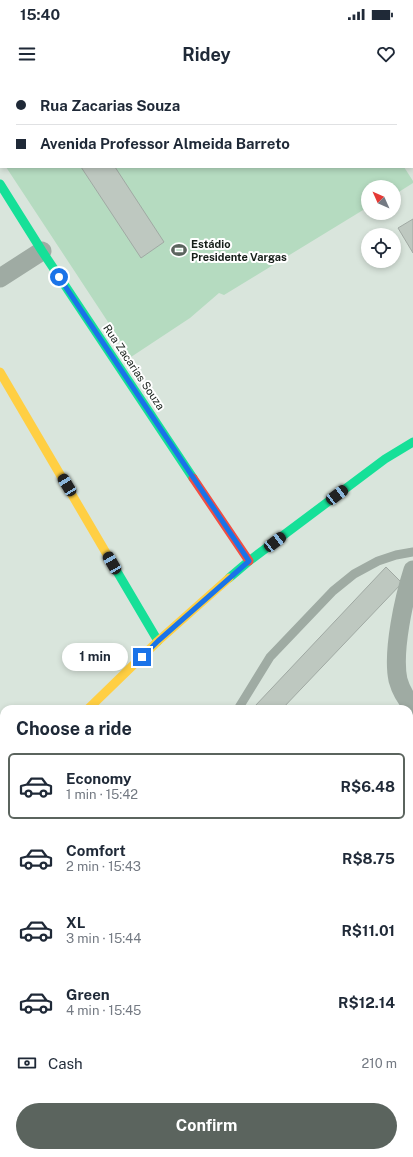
<!DOCTYPE html>
<meta charset="utf-8">
<style>
body{margin:0;font-family:"Public Sans",sans-serif;background:#f2f2f3;color:#1f2937;height:100vh;display:flex;flex-direction:column;font-size:15px;white-space:nowrap}
*{box-sizing:border-box;margin:0}
p{font-size:13px;color:#747a83}
.icon{flex:none;width:22px;height:22px;fill:none;stroke:currentColor;stroke-width:2;stroke-linecap:round;stroke-linejoin:round}
.map{position:relative;flex:1;overflow:hidden}
.sheet{position:absolute;left:0px;top:625px;width:413px;height:452px;display:flex;flex-direction:column;background:#fff;border-radius:12px 12px 0 0;box-shadow:0 2px 6px #0003}
.sheet>*{flex:none}
.top-card{position:absolute;left:0px;top:0px;width:413px;height:88px;box-shadow:0 2px 6px #0003;display:grid;align-content:center;height:88px;padding:0 16px;background:#fff}
.needle{width:26px;rotate:315deg}
.fabs{position:absolute;left:361px;top:100px;display:grid;gap:8px}
.fabs a{display:grid;place-items:center;width:40px;height:40px;border-radius:50%;background:#fff;box-shadow:0 2px 6px #0003;font-size:20px}
.end{position:absolute;width:18px;height:18px;margin:-9px;border:5px solid #1a73e8;background:#fff;box-shadow:0 0 0 2px #fff}
.from{border-radius:50%}
.bubble{position:absolute;height:28px;border-radius:14px;background:#fff;box-shadow:0 2px 6px #0003;font-size:13px;font-weight:700;line-height:28px;text-align:center}
.car{position:absolute;width:12px;height:24px;margin:-12px -6px;border-radius:5px;box-shadow:0 0 3px 1px #0007;background:linear-gradient(#222 24%,#8ab4d8 0 40%,#222 0 76%,#8ab4d8 0 86%,#222 0)}
.top-card b{display:flex;align-items:center;gap:14px;height:38px;font-size:15px}
.top-card b+b{border-top:1px solid #e0e1e3}
.top-card i{width:10px;height:10px;background:#1f2937}
ul{padding:0;list-style:none}
li{display:flex;align-items:center;gap:12px;height:66px;margin:0 8px 6px;padding:0 8px;border:2px solid transparent;border-radius:6px}
li div{flex:1}
li b{display:block;font-size:15px}
li em{font-style:normal;font-weight:700}
li.selected{border-color:#5b645e}
li>.icon{width:36px;height:36px;stroke-width:1.5}
h2{padding:0 16px;font-size:18px;line-height:48px}
.pay{display:flex;align-items:center;gap:10px;height:44px;padding:0 16px;font-size:15px}
.pay p{margin-inline-start:auto}
.cta{display:flex;gap:8px;margin-top:auto;padding:8px 16px}
.cta a{flex:1;height:46px;border-radius:24px;background:#5b645e;color:#fff;font-size:16px;font-weight:700;line-height:46px;text-align:center}
.status{display:flex;justify-content:space-between;align-items:center;height:28px;padding:0 20px;background:#fff;direction:ltr}
.status svg{height:11px;fill:currentColor}
header{display:flex;justify-content:space-between;align-items:center;height:52px;padding:0 16px;background:#fff;font-size:18px;font-weight:700}
.map>svg:first-child{display:block}
.green{fill:#b5dbc0}
.building{fill:#bec8c0;stroke:#a0a9a3}
.lines{fill:none;stroke-linecap:round;stroke-linejoin:round}
.path{stroke:#99a49c;stroke-width:2.5;stroke-dasharray:2 2;stroke-linecap:butt}
.lane{stroke:#9faba3;stroke-width:9}
.street{stroke:#9faba3;stroke-width:19}
.fast{stroke:#16e098;stroke-width:9}
.slow{stroke:#ffcf43;stroke-width:9}
.jam{stroke:#f24e42;stroke-width:9}
.route{stroke:#1a73e8;stroke-width:5}
.labels{text-anchor:middle;dominant-baseline:central;stroke-width:4;stroke-linejoin:round;paint-order:stroke}
.poi-label{font-size:11px;font-weight:bold;fill:#171f1a;stroke:#fff;text-anchor:start}
.street-label{font-size:11px;fill:#171f1a;stroke:#fff}
</style>
<div class="status"><b>15:40</b><svg viewBox="0 0 49 12"><path d="M0 12V9h3v3zM5 12V6h3v6zM10 12V3h3v9zM15 12V0h3v12zM26 1h20v11H26zM47 4h2v5h-2z"/></svg></div>
<header><svg class="icon" aria-label="menu" viewBox="0 0 24 24"><path d="M4 6h16M4 12h16M4 18h16"/></svg>Ridey<svg class="icon" aria-label="heart" viewBox="0 0 24 24"><path d="M12 20l-8-8c-3-5 5-10 8-4 3-6 11-1 8 4z"/></svg></header>
<div class="map">
<svg width="413" height="1077" viewBox="0 0 413 1077">
<rect width="100%" height="100%" fill="#d9e5dc"/>
<!-- green -->
<path class="green" d="M0,0h348l1,1h-348v78z
M6,87h398l9,14v2l-19,12v-8h-26v20l-144,88 -5,-2 -29,25 -59,39z"/>
<!-- building -->
<path class="building" d="M81,87h34l49,75 -23,16z
M413,139v34l-15,-25z
M386,487l16,16 -120,126h-24l-3,-3z
M4,900v33l-4,4v-32z"/>
<g class="lines">
<!-- path -->
<path class="path" d="M0,943l4,-4"/>
<!-- lane -->
<path class="lane" d="M238,629l32,-52 63,-66 21,-17 24,-13 18,-6 17,-3
M0,870l4,-5"/>
<!-- street -->
<path class="street" d="M0,198l42,-27
M413,490c-9,28 -21,82 -15,110 3,11 8,19 15,27
M409,644l4,-6
M0,652l4,6
M409,775l4,3
M409,901l4,-4
M409,1054l4,-4
M145,1073l9,4
M43,1077l8,-4
M254,1077l1,-4
M387,1077l4,-4"/>
<!-- fast -->
<path class="fast" d="M0,104l42,67 151,227
M112,483l46,78
M229,498l20,-17 136,-102 28,-17
M0,716l4,-4"/>
<!-- slow -->
<path class="slow" d="M0,292l112,191
M88,629l70,-68 71,-63"/>
<!-- jam -->
<path class="jam" d="M193,398l56,83"/>
</g>
<g class="lines">
<!-- route -->
<path class="route" d="M59,197l190,284 -91,80 -16,16"/>
</g>
<!-- icons -->
<defs>
<symbol id="stadium-bare" viewBox="-9 -9 18 18"><path d="M0-5a6.5 5 0 1 0 0 10a6.5 5 0 1 0 0-10ZM-3.5-1.8h7v3.6h-7Z" fill="#5b645e" stroke="#fff" stroke-width="2.5" paint-order="stroke"/></symbol>
</defs>
<g fill-rule="evenodd">
<use href="#stadium-bare" x="168" y="159" width="22" height="22"/>
</g>
<g class="labels">
<!-- poi labels -->
<g class="poi-label">
<text x="191" y="164">Estádio<tspan x="191" dy="13">Presidente Vargas</tspan></text>
</g>
<!-- street labels -->
<g class="street-label">
<text transform="translate(134 287) rotate(56)">Rua Zacarias Souza</text>
</g>
</g>
</svg>
<div class="fabs">
<a><svg class="needle" viewBox="-14 -14 28 28"><path d="M0-13l5 13h-10z" fill="#e53935"/><path d="M0 13l5-13h-10z" fill="#747a83"/></svg></a>
<a><svg class="icon" aria-label="locate" viewBox="0 0 24 24"><circle cx="12" cy="12" r="6"/><path d="M12 2v4M12 18v4M2 12h4M18 12h4"/></svg></a>
</div>
<i class="end from" style="left:59px;top:197px"></i>
<i class="end" style="left:142px;top:577px"></i>
<div class="bubble" style="left:62px;top:563px;width:66px">1 min</div>
<i class="car" style="left:67px;top:405px;rotate:329deg"></i>
<i class="car" style="left:337px;top:415px;rotate:53deg"></i>
<i class="car" style="left:275px;top:462px;rotate:52deg"></i>
<i class="car" style="left:112px;top:483px;rotate:330deg"></i>
<div class="top-card">
<b><i class="from"></i>Rua Zacarias Souza</b>
<b><i></i>Avenida Professor Almeida Barreto</b>
</div>
<section class="sheet">
<h2>Choose a ride</h2>
<ul>
<li class="selected"><svg class="icon" aria-label="car" viewBox="0 0 24 24"><path d="M5 17H2v-5l4-1 3-4h7l3 4 3 1v5h-3M9 17h6M6 11h13"/><circle cx="7" cy="17" r="2"/><circle cx="17" cy="17" r="2"/></svg><div><b>Economy</b><p>1 min · 15:42</p></div><em>R$6.48</em></li>
<li><svg class="icon" aria-label="car" viewBox="0 0 24 24"><path d="M5 17H2v-5l4-1 3-4h7l3 4 3 1v5h-3M9 17h6M6 11h13"/><circle cx="7" cy="17" r="2"/><circle cx="17" cy="17" r="2"/></svg><div><b>Comfort</b><p>2 min · 15:43</p></div><em>R$8.75</em></li>
<li><svg class="icon" aria-label="car" viewBox="0 0 24 24"><path d="M5 17H2v-5l4-1 3-4h7l3 4 3 1v5h-3M9 17h6M6 11h13"/><circle cx="7" cy="17" r="2"/><circle cx="17" cy="17" r="2"/></svg><div><b>XL</b><p>3 min · 15:44</p></div><em>R$11.01</em></li>
<li><svg class="icon" aria-label="car" viewBox="0 0 24 24"><path d="M5 17H2v-5l4-1 3-4h7l3 4 3 1v5h-3M9 17h6M6 11h13"/><circle cx="7" cy="17" r="2"/><circle cx="17" cy="17" r="2"/></svg><div><b>Green</b><p>4 min · 15:45</p></div><em>R$12.14</em></li>
</ul>
<div class="pay"><svg class="icon" aria-label="cash" viewBox="0 0 24 24"><path d="M3 7h18v10H3z"/><circle cx="12" cy="12" r="2"/></svg>Cash<p>210 m</p></div>
<div class="cta"><a>Confirm</a></div>
</section>
</div>
